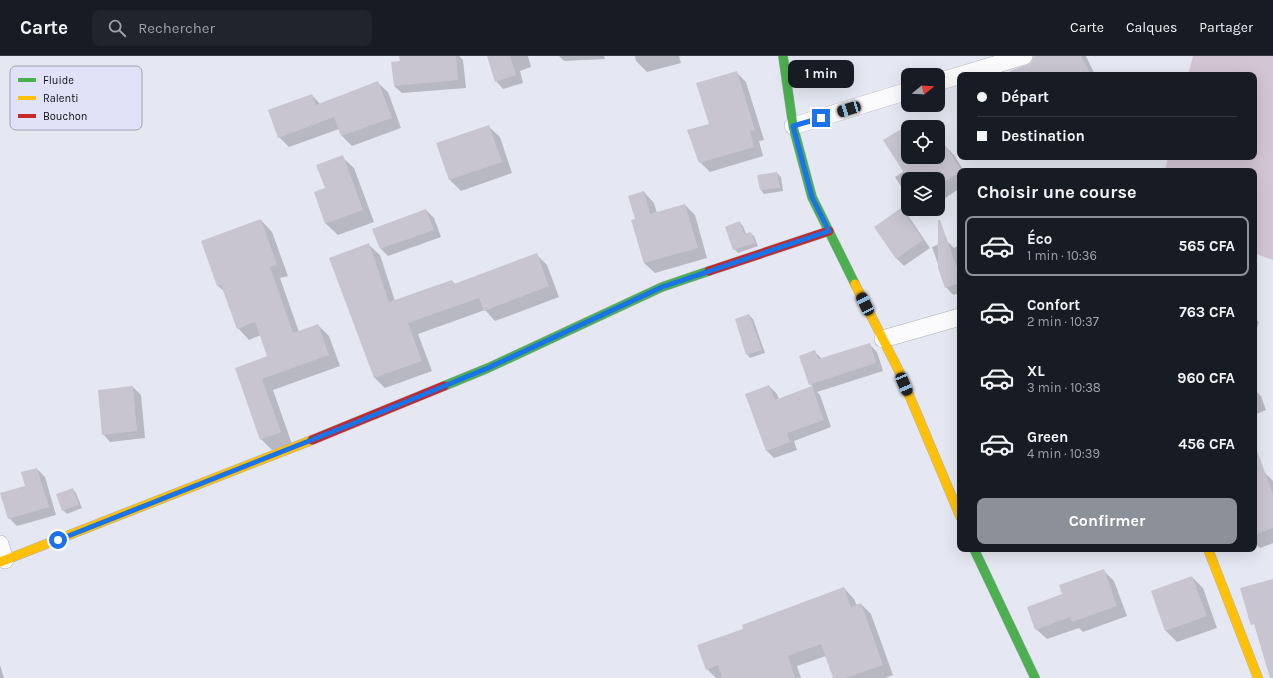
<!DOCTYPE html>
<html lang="fr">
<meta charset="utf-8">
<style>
body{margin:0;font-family:Karla,sans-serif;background:#20242c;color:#f1f3f6;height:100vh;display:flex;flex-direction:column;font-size:15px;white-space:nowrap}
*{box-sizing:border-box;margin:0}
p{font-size:13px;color:#9ea1a6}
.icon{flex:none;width:22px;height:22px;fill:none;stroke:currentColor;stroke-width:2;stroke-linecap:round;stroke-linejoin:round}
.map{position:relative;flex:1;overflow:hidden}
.details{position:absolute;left:957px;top:112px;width:300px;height:384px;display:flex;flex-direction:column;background:#171b24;border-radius:8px;box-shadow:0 4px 16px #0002}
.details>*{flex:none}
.banner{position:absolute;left:957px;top:16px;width:300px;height:88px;border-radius:8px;box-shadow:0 4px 16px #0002;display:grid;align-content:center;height:88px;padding:0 20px;background:#171b24}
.needle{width:26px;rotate:72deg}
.tools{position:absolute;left:901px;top:12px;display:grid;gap:8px}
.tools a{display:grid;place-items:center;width:44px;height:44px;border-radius:8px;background:#171b24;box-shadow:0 4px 16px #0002;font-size:20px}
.end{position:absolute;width:18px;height:18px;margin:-9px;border:5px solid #1a73e8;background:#fff;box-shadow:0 0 0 2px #fff}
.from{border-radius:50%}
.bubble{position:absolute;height:28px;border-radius:8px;background:#171b24;box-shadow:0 4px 16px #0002;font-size:13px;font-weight:700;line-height:28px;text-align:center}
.car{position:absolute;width:12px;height:24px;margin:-12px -6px;border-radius:5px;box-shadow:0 0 3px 1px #0007;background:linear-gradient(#222 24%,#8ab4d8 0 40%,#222 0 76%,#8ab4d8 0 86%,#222 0)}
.banner b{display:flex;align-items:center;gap:14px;height:38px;font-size:15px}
.banner b+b{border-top:1px solid #363941}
.banner i{width:10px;height:10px;background:#f1f3f6}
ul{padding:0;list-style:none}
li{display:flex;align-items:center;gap:12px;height:60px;margin:0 8px 6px;padding:0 12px;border:2px solid transparent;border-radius:8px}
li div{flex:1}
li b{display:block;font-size:15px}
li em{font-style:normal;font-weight:700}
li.on{border-color:#8c9099}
li>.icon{width:36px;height:36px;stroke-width:1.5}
h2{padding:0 20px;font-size:18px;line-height:48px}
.action{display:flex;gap:8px;margin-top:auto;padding:8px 20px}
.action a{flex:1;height:46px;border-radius:8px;background:#8c9099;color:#fff;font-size:16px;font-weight:700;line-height:46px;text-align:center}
header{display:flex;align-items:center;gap:24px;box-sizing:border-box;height:56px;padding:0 20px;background:#171b24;border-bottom:1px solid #363941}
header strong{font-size:19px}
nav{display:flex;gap:22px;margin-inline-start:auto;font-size:14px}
.search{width:280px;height:36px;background:#20242c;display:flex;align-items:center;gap:10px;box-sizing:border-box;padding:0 14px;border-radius:8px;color:#9ea1a6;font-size:15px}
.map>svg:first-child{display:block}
.green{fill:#d3c5d3}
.shadow{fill:#0003}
.building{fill:#c8c5d1}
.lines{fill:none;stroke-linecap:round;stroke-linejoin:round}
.street-casing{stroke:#adaeb7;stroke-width:18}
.fast-casing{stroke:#adaeb7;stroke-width:10}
.slow-casing{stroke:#adaeb7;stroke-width:10}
.jam-casing{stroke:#adaeb7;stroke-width:10}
.street{stroke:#fbfbfd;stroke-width:17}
.fast{stroke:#4caf50;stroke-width:9}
.slow{stroke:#ffc107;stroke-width:9}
.jam{stroke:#c62828;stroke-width:9}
.route{stroke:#1a73e8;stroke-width:5}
.key{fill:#e0e3f7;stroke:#a0a3b3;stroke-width:1}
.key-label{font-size:11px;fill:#0c0d13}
</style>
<header>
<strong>Carte</strong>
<div class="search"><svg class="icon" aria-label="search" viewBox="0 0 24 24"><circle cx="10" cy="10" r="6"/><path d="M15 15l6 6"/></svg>Rechercher</div>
<nav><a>Carte</a><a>Calques</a><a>Partager</a></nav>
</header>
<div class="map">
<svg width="1273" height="622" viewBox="0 0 1273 622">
<rect width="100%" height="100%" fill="#e5e7f2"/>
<!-- green -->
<path class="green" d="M1193,0h80v204l-19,-7v-82h-89l3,-14h86v-82h-66z"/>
<!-- shadow -->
<path class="shadow" d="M400,0h59l4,4 3,28 -64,5 -8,-7 8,-25z
M488,0h40l3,11 -11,4 3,12 -20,6 -7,-8z
M559,0h45l1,3 -41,2z
M635,0h44l2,7 -34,9 -11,-11z
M1036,0h50l9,19h-82l19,-11z
M736,16l10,10 18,58 -5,1 4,15 -53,16 -10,-10 10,-38z
M378,27l10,9 13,36 -49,18 -10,-10 -3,-7 -50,18 -10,-10 33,-42 8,9z
M916,65l6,6h-14v30h30v-8l6,-4 10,10 10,16h-4v17l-22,15v-24h-30v18l-13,-20 9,-6 -19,-31z
M488,70l12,11 12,36 -51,18 -11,-11z
M342,101l12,11 20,54 -36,13 -12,-11 -11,-31 11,-4z
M777,117l4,4 2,14 -19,3 -3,-4 -2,-14z
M644,136l10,11 3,10 28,-8 10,10 12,43 -52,15 -11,-10 -12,-42 4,-2z
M901,153l8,8 21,31 -26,18 -8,-8z
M917,153h11l-6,4z
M426,154l8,8 7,19 -53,19 -7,-7 -8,-20z
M261,164l11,12 16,44 -8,2 19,54 19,-7 11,11 11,30 -67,24 19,54 -20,6 -11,-11 -25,-71 32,-11 -7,-22 -12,5 -11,-12 -14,-37 -6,-5z
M739,166l4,4 3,8 4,-1 4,3 4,10 -20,7 -4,-4z
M947,185l7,7 6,-3v48l-7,2 -7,-8 -14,-40z
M369,189l11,10 15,46 57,-20 4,4 80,-31 11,11 12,32 -64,24 -10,-11 -67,24 14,37 -47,17 -11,-11z
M749,259l4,4 12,34 -15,5 -3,-4z
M1254,261l5,5 -5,16z
M870,289l7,7 6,19 -66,21 3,3 11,32 -37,14 3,9 -23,8 -8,-8 3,-64 8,8 2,6 34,-13 -3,-3 5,-32 7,7z
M133,331l8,8 4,43 -35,4 -7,-8z
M1254,333l7,7 5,14 -12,5z
M37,413l8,8 11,38 -39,11 -8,-8z
M1264,416l9,9v62l-13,5 -6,-6v-66z
M73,433l3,4 6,15 -15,6 -4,-4z
M1103,514l11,11 13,35 -44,16 -4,-4 -32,11 -11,-10 27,-34z
M1192,521l11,11 14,40 -40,14 -11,-11 -14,-39z
M844,532l10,11 3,7 4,-2 10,10 22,61 -8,3h-51l-8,-22 -29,10 4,12h-85l-9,-9 37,-40z
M0,609l4,13h-4z"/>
<!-- building -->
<path class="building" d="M399,0h57l2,24 -64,6 -3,-24 9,-1z
M487,0h23l6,19 -21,7z
M1034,0h47l10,19h-79l-2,-4 21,-8z
M737,15l18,59 -5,1 4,16 -55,16 -12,-33 22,-6 -13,-41z
M378,25l14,37 -51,18 -7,-19 -56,21 -10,-28 44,-16 4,11z
M489,69l13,37 -53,18 -13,-37z
M908,69v32h30v-23l24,37 -24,15v-7h-30l-25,-39z
M343,99l20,55 -38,14 -11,-32 11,-4 -9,-23z
M777,116l3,16 -20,2 -3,-15z
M644,135l6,23 35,-10 13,44 -54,15 -13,-43 4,-1 -7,-23z
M901,152l22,32 -27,19 -22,-32z
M426,153l8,21 -54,19 -8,-20z
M261,163l16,46 -7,2 23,66 25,-9 11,31 -67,24 19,53 -21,8 -25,-72 32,-12 -12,-34 -18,7 -16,-44 -4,1 -16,-45z
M938,164h2l20,56v7l-15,5 -7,-20z
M740,165l4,13 7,-2 4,11 -22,7 -8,-23z
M369,187l20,59 63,-22 2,4 83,-31 12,33 -65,25 -5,-13 -71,25 14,38 -48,17 -45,-120z
M749,258l13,36 -16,5 -11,-36z
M870,287l6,20 -67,22 -10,-29 16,-6 3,9z
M769,329l6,15 37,-14 12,34 -37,13 3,9 -24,9 -21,-57z
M133,330l4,45 -35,4 -4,-45z
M1254,392h2l17,46v34l-19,7z
M37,412l12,39 -41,12 -8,-26 25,-7 -4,-14z
M73,432l6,17 -17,6 -6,-17z
M1104,513l13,37 -45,16 -2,-5 -35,13 -8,-23 35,-13 -3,-9z
M1192,520l15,40 -42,15 -14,-40z
M1273,523v99h-3l-16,-54 -3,1 -1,-2 -10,-35z
M844,531l7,20 10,-4 22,62 -37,13h-13l-12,-34 -33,12 7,22h-73l-4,-13 -12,5 -9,-25 46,-16 -1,-4z"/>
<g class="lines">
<defs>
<path id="street" d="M938,26l86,-26
M793,70l115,-35
M883,283l77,-22
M0,488l5,16"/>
<path id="fast" d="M783,0l10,70 19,71 43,87
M444,330l44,-18 174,-81 47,-16
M974,493l61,129"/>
<path id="slow" d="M855,228l44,87 61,145
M1208,493l50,129
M0,506l312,-122"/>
<path id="jam" d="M709,215l120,-40
M312,384l132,-54"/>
</defs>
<!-- street casing -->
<use href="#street" class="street-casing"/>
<!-- fast casing -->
<use href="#fast" class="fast-casing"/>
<!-- slow casing -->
<use href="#slow" class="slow-casing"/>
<!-- jam casing -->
<use href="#jam" class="jam-casing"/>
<!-- street -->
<use href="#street" class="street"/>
<!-- fast -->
<use href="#fast" class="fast"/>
<!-- slow -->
<use href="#slow" class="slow"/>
<!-- jam -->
<use href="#jam" class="jam"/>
</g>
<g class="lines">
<!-- route -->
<path class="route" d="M58,484l294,-116 136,-56 174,-81 167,-56 -17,-34 -19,-71 28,-8"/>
</g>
<!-- legend -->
<rect x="10" y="10" width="132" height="64" rx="6" class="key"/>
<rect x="18" y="22" width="18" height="4" fill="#4caf50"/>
<rect x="18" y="40" width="18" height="4" fill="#ffc107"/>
<rect x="18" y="58" width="18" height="4" fill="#c62828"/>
<g class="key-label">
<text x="43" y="28">Fluide</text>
<text x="43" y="46">Ralenti</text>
<text x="43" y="64">Bouchon</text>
</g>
</svg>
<div class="tools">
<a><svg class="needle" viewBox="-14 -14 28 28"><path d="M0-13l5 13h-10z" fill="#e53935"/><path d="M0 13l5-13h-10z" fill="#9ea1a6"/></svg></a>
<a><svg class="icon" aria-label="locate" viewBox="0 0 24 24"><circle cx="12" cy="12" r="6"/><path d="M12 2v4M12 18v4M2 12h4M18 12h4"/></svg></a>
<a><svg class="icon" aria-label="layers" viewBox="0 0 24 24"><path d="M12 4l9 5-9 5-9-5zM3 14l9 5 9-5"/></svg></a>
</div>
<i class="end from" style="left:58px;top:484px"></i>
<i class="end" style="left:821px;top:62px"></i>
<div class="bubble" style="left:788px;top:4px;width:66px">1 min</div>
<i class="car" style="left:849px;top:53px;rotate:253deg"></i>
<i class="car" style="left:865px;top:248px;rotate:334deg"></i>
<i class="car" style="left:904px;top:328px;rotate:157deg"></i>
<div class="banner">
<b><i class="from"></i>Départ</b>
<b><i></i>Destination</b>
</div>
<section class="details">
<h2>Choisir une course</h2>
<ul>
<li class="on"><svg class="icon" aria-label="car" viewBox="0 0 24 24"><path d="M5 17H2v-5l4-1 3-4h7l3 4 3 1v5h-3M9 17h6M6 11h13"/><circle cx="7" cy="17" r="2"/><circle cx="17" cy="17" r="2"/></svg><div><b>Éco</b><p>1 min · 10:36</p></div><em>565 CFA</em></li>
<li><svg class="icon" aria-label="car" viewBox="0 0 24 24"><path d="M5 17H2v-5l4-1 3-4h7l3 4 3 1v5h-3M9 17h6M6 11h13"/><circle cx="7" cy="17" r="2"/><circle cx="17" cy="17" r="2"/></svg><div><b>Confort</b><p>2 min · 10:37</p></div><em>763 CFA</em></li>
<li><svg class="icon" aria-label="car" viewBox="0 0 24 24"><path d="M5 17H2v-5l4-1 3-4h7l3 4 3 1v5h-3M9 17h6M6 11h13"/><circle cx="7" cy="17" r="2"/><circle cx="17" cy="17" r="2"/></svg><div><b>XL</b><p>3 min · 10:38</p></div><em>960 CFA</em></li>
<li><svg class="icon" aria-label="car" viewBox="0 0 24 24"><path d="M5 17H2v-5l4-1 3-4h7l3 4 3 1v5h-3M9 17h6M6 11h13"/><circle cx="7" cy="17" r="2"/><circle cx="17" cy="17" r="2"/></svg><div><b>Green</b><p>4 min · 10:39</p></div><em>456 CFA</em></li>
</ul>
<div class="action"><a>Confirmer</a></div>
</section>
</div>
